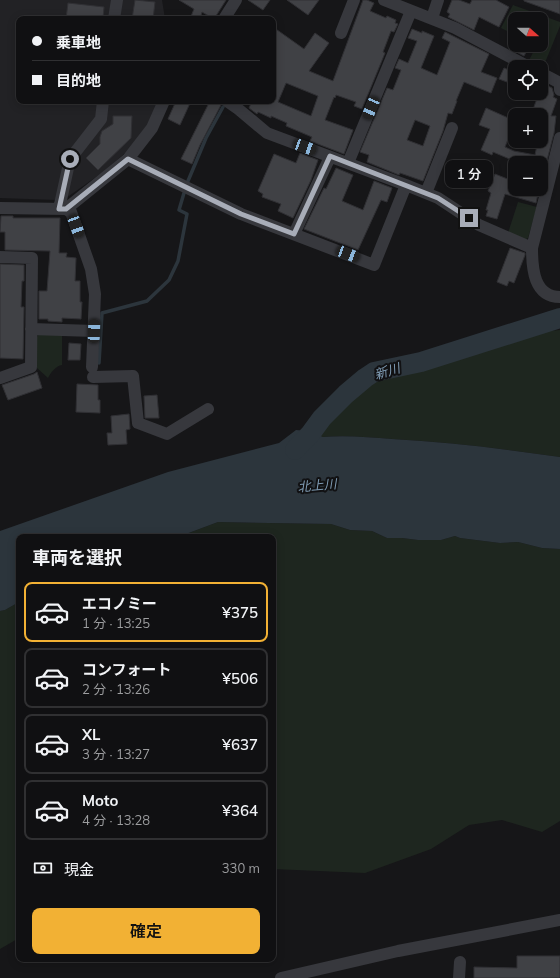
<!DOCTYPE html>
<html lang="ja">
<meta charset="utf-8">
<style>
body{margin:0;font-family:Mulish,"Noto Sans JP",sans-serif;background:#1e1e20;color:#f1f3f6;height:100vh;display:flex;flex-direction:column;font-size:15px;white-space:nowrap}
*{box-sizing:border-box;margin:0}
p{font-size:13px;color:#9c9d9f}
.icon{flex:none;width:22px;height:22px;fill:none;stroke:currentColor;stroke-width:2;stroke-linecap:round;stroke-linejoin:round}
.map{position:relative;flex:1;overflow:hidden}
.side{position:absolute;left:16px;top:534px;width:260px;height:428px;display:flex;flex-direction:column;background:#101012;border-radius:8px;box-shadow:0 2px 10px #0003,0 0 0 1px #303032}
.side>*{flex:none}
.banner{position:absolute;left:16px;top:16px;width:260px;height:88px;border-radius:8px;box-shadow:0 2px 10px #0003,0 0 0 1px #303032;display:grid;align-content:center;height:88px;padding:0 16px;background:#101012}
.needle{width:26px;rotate:111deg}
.fabs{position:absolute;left:508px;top:12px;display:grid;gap:8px}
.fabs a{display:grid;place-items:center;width:40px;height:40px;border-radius:8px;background:#101012;box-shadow:0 2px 10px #0003,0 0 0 1px #303032;font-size:20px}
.end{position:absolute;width:18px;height:18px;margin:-9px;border:5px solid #a8adb8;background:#111;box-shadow:0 0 0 2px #111}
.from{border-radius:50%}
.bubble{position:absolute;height:28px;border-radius:8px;background:#101012;box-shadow:0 2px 10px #0003,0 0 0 1px #303032;font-size:13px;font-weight:600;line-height:28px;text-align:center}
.car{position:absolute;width:12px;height:24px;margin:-12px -6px;border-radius:5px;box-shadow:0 0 3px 1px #0007;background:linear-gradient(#222 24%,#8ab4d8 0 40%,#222 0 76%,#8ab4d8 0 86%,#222 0)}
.banner b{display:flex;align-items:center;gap:14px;height:38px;font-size:15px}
.banner b+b{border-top:1px solid #303032}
.banner i{width:10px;height:10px;background:#f1f3f6}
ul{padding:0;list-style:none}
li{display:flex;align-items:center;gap:12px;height:60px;margin:0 8px 6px;padding:0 8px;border:2px solid #303032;border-radius:8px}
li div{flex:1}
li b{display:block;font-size:15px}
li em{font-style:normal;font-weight:600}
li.selected{border-color:#f2b134}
li>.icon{width:36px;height:36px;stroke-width:1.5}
h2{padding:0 16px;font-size:18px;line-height:48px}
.pay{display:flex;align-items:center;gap:10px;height:44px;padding:0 16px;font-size:15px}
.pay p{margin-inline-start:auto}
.action{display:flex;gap:8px;margin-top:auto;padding:8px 16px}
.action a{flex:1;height:46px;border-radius:8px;background:#f2b134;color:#111;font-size:16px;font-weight:600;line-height:46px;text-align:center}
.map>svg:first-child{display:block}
.built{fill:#222225}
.green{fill:#1e261f}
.water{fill:#2c353c}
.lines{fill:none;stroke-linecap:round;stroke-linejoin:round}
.stream{stroke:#2c353c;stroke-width:3.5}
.river{stroke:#2c353c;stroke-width:20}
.building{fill:#404145;stroke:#303034;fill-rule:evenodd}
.minor{stroke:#37383d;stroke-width:12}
.route{stroke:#a8adb8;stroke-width:5}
.labels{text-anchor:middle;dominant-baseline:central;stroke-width:4;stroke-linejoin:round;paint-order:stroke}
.water-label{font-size:13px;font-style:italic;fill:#7f9bb3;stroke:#111113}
</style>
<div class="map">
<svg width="560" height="978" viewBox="0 0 560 978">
<rect width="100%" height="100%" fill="#161618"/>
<!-- built -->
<path class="built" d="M0,0h162l3,19h-146v82h140l-16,34 -11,12 -29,25 -37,26 -9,2 -57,-2z"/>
<!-- green -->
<path class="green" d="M513,5l47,17v4l-18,44 -1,-3h-5l-8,-5 9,-17h4v-8l4,-6 -4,-2v-10h-26v3l-6,10 -8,-4z
M518,202l19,5 -9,31 -3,2 -17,-7z
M560,330v127c-56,-8 -111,-15 -168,-18 -23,-2 -47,-4 -70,-2l-3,-5 27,-26 30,-25 109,-30 64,-20z
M39,334h23v31c-6,1 -11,7 -14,13l-11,-10 -1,-30z
M218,522l113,2 19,6 22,1 15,7h15l16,2h23l14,-4 5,2 40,5 18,-1 24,6 18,1v272l-18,11 -40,-12 -33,5 -38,24 -66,24 -92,-4v-332h-95z
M19,602v336l-19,11v-338l5,-1z"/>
<!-- water -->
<path class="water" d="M296,430l23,2 3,5c23,-2 47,0 70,2 57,3 112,10 168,18v92l-18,-1 -24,-6 -18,1 -40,-5 -5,-2 -14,4h-23l-16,-2h-15l-15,-7 -22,-1 -19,-6 -113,-2 -40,15h-159v65l-14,8 -5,1v-80l168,-59 111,-29z"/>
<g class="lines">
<!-- stream -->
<path class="stream" d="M188,181l18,-43 17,-31
M99,363l3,-50 45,-12 22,-21 9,-19 9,-47 -8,-4 5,-17"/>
<!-- river -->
<path class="river" d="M295,450l16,-17 11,-15 24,-24 19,-16 9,-6 47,-10 139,-44"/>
</g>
<!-- building -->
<path class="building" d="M135,0l20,2 -2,17h-21z
M179,0h47l-12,19 -12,-7 -2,7h-10l4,-10z
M248,0h22l-7,10z
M287,0h32l-11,15z
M363,0h4l7,3 -4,8 16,7 1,-2 9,4 -1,3 3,1 -4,8 -3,-1 -8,21 2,1 -23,56 -8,-3 2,-4 -20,-7 -1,3 -1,-1 -9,23 28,10 -9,24 -34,-13 2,-4 -26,-11 1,-3 -16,-7v2l-13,-6 -1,2 -8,-6 3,-7h21v-74l31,22 11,-16 14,10 -20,28 24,10zM286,83l32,13 -7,20 -33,-14z
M452,0h7l11,4 2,-4h24l13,7 -10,20 -20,-10 -5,13 -26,-13 2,-3 -3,-2z
M524,0h36v14l-36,-13z
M68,3l36,4 -1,12h-37z
M412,29l10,4v-2l12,5 -13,32 16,7 13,-33 -8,-4 3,-6 44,22 -8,18 16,6 -6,15 -27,-11 -8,19h1l-5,13 -4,-1 -5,18 -20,50 -23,-8 -1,2 -32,-13 2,-7 -9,-3 27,-64 6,2 8,-20 -6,-2 4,-9 9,4 9,-22 -9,-3zM415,120l15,6 -7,20 -16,-6z
M513,45h17l-6,11 -13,-7z
M504,68l8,3 -5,11 -8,-3z
M546,85l6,3 2,7 -1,2 4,2 -6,17h5l-2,17 -10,39h-3v-9h-29v-3l-19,-8 -1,3 -11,-5 9,-21 -11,-4 7,-17 29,13 -10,26 9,4 21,4 2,-10 4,1v-31h-10l8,-22h4z
M176,101h15l-11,24 -12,-6z
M210,101h3l8,4 -21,40 -8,19 -11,-5z
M113,116h19l-1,22 -33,32 -12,-12 14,-14v-7l2,-6 11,-7z
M300,153l18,7 -7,20 -18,38 -15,-7 3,-7 -19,-7 1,-3 -5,-3 16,-37 22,9z
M336,168l17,7 -11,26 21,9 11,-29 18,7 -5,14 -6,-2 -23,50 -54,-21 20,-41 2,1z
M495,174l20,8v7h24l-3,14 -31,-9 -8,25 -11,-3 2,-6h-2l5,-17 -3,-2z
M1,216h12v2h47l-1,35h8l-1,4 10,1 -1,23h5v21h2l-1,17 -19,-1v4l-14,-1v-2h-9v-28h8l3,-40 -45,-1v-18h-5z
M510,248l15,5v2l-11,28 -5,-2 -2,5 -10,-4z
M0,264l24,1v16h-2l-1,26h3l-1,52 -23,-1z
M69,343l12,1 -1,16h-12z
M37,372l5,16 -34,12 -6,-15 32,-11z
M77,384l21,1v15h2v13l-24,-1z
M157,395l2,23h-14l-1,-22z
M129,414l1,15 -4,1 1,14 -19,1 -1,-12h5l-1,-17z
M517,956h43v22h-86v-11l43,1z"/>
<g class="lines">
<!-- minor -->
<path class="minor" d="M384,0l71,28 74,39
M432,18l6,-18
M114,19l3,-19
M224,19l12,-19
M341,33l13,-33
M541,73l19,10v7
M227,101l10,7 30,25 139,52
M128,159l24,-31 12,-27
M348,163l63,-152
M426,193l26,-65
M0,208l66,1 5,3 20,57 4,25 -3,73
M59,209l11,-50 31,-40 2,-18
M66,209l62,-50 113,55 133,51 32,-80 32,13 41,27 53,23 28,-110
M294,234l36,-77
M532,248c0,21 2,49 28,49
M0,257l32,1 -1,109 -31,11
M31,329l63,2
M93,377l40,-1 5,47 29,11 41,-25
M281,978l117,-27 162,-31
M459,978l1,-16"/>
</g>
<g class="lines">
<!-- route -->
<path class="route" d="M70,159l-11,50h7l62,-50 113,55 53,20 36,-78 108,42 31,20"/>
</g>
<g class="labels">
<!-- water labels -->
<g class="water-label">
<text transform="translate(387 371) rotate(-17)">新川</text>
<text transform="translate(317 485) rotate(-5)">北上川</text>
</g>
</g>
</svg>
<div class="fabs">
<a><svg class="needle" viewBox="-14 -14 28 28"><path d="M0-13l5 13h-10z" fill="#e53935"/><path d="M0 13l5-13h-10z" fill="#9c9d9f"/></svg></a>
<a><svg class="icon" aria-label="locate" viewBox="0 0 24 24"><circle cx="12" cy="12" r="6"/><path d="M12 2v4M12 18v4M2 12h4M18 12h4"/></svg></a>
<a>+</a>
<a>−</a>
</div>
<i class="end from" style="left:70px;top:159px"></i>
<i class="end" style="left:469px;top:218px"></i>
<div class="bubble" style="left:445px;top:160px;width:48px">1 分</div>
<i class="car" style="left:371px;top:108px;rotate:203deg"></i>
<i class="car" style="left:305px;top:147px;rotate:110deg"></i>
<i class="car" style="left:76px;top:226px;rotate:160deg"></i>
<i class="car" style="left:348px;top:254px;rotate:111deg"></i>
<i class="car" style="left:94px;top:331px;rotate:2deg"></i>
<div class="banner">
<b><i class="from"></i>乗車地</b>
<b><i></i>目的地</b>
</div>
<section class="side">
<h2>車両を選択</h2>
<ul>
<li class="selected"><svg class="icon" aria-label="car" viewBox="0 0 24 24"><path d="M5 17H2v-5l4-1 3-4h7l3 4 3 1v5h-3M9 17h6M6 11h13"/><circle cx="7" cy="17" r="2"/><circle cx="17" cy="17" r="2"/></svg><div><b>エコノミー</b><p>1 分 · 13:25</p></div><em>¥375</em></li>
<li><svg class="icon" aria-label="car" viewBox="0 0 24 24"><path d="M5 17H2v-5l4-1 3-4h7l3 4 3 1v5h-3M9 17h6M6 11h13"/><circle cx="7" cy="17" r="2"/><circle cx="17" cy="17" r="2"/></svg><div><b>コンフォート</b><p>2 分 · 13:26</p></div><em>¥506</em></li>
<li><svg class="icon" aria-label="car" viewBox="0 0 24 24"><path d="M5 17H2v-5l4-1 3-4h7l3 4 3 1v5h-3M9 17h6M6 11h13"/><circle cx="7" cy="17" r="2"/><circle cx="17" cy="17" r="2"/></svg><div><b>XL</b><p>3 分 · 13:27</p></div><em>¥637</em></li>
<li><svg class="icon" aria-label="car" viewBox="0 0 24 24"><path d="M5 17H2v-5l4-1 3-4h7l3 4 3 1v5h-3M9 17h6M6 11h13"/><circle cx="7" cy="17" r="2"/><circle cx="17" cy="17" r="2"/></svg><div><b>Moto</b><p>4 分 · 13:28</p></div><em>¥364</em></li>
</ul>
<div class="pay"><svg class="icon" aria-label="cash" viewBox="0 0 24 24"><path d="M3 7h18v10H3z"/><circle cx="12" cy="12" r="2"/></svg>現金<p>330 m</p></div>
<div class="action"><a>確定</a></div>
</section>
</div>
